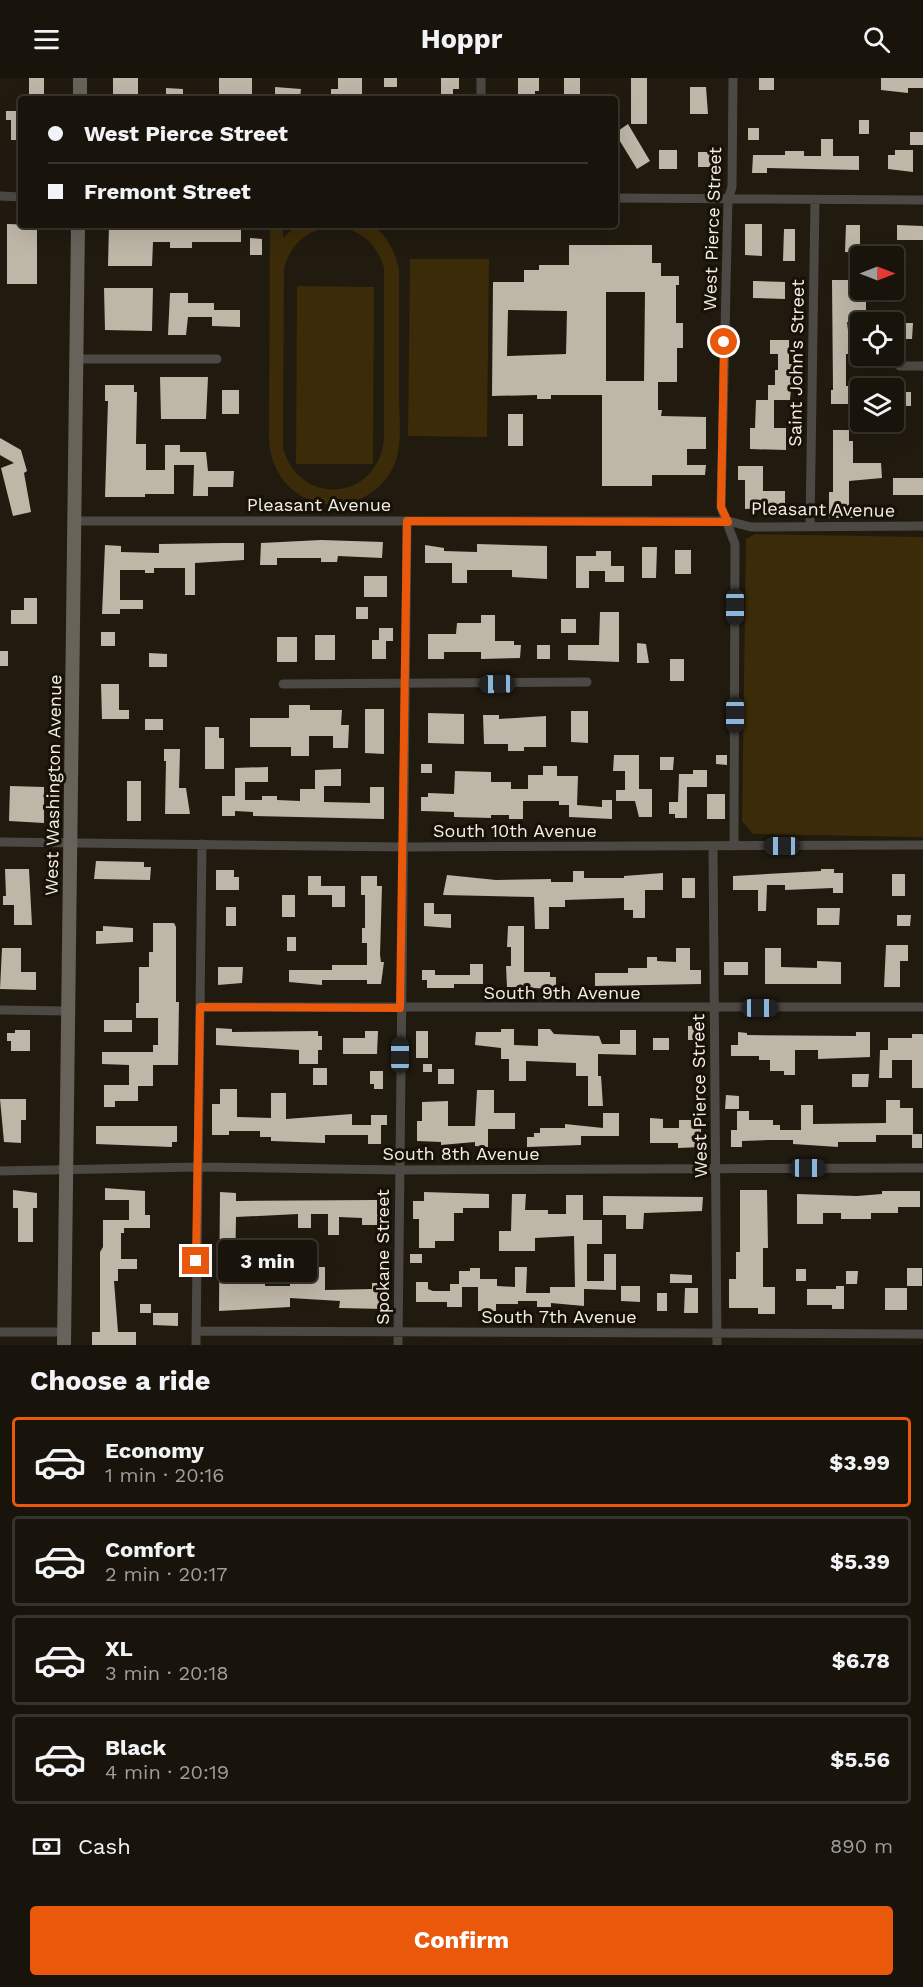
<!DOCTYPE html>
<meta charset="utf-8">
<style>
body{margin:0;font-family:"Work Sans",sans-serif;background:#211d14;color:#f1f3f6;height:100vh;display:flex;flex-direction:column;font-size:22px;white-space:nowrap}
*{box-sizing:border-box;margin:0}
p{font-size:20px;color:#9f9e9d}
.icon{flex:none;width:33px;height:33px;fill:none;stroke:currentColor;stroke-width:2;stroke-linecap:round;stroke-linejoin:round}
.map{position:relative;height:1267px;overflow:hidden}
.drawer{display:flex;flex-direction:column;background:#18140b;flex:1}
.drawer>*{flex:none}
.banner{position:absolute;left:18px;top:18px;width:600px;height:132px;border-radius:6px;box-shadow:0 6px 24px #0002,0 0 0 2px #36332c;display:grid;align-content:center;height:132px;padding:0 30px;background:#18140b}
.needle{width:39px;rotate:90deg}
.fabs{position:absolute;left:850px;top:168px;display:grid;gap:12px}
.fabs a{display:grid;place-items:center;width:54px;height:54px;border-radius:6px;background:#18140b;box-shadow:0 6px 24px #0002,0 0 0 2px #36332c;font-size:30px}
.end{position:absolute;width:27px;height:27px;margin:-14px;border:8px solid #ea580c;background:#fff;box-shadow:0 0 0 3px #fff}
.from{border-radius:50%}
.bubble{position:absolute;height:42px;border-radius:6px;background:#18140b;box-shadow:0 6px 24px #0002,0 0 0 2px #36332c;font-size:20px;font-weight:700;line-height:42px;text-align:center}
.car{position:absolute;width:18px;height:36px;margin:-18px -9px;border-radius:8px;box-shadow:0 0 4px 2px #0007;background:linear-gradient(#222 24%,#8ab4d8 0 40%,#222 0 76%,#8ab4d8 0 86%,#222 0)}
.banner b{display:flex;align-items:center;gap:21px;height:57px;font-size:22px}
.banner b+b{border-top:2px solid #36332c}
.banner i{width:15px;height:15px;background:#f1f3f6}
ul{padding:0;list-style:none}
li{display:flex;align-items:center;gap:18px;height:90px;margin:0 12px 9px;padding:0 18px;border:3px solid #36332c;border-radius:6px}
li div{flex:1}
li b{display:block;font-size:22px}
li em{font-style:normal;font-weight:700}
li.current{border-color:#ea580c}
li>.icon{width:54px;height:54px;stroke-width:1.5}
h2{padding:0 30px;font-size:27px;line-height:72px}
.pay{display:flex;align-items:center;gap:15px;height:66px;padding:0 30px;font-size:22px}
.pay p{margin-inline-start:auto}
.action{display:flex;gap:12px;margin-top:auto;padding:12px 30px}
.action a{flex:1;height:69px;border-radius:6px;background:#ea580c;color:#fff;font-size:24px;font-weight:700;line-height:69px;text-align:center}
header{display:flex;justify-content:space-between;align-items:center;height:78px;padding:0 30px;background:#18140b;font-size:27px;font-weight:700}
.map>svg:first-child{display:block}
.green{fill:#3b2b08;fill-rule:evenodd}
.building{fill:#beb7a8;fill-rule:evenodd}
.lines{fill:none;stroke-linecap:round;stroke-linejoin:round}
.street{stroke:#4c4944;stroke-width:9}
.secondary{stroke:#68635a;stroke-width:14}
.route{stroke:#ea580c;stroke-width:8}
.labels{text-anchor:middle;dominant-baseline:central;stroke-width:6;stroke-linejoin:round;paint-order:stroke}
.street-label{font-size:18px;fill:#f2eee6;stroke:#171107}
</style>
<header><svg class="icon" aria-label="menu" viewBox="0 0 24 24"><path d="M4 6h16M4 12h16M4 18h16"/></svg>Hoppr<svg class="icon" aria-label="search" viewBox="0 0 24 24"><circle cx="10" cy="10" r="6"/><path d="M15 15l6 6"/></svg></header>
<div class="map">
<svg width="923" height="1267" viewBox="0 0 923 1267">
<rect width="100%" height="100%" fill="#201a0f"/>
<!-- green -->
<path class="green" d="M270,147h13v13l14,-13h76c14,12 22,26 26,44 0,41 0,83 0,124 0,21 3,44 -2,64 -11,39 -56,59 -92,41 -23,-12 -35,-34 -36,-59zM339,149c24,4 38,18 45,41v171c-6,62 -84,69 -101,9l1,-180c8,-27 27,-41 55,-41z
M410,181h79l-2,178 -79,-1z
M297,208l77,1 -1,177h-77z
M755,456l168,3v300l-170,-3 -11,-13 4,-282z"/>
<!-- building -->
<path class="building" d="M29,0h15v21h-15z
M113,0h25v21h-25z
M219,0h33v21h-33z
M338,0h24v21h-31v-10h7z
M384,0h13v9h-13z
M441,0h18v11h-6v10h-12z
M518,0h21v13h-4v8h-17z
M564,0h16v21h-16z
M631,0h16v46h-16z
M759,0h15v12h-15z
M881,0h42v10h-15v5l-27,-3z
M275,9l26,2 -1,10h-25z
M690,9h16l2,27h-18z
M166,10l17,1v10h-17z
M6,33h15v29h-10v-20h-5z
M859,42h10v14h-10z
M628,46l22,37 -13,8 -22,-36z
M748,50h11v12h-11z
M910,54h13v13h-13z
M821,61h12v17h26v14l-92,-2v5h-15l1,-18h32v-4h19v5h17z
M659,72h18v19h-18z
M895,72h18v22l-25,-3v-14h7z
M698,74h14v15h-14z
M7,146l30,1v59h-30z
M745,146h17v32l-17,-1z
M109,147h132v17h-49v6h-22v-6h-17l-1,24h-44z
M846,147h14v28l-15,-1z
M897,147l26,1v14h-26z
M784,151h11v32h-12z
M250,160l12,1v16h-12z
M569,167h83v18h9v13h18v9h-3v38h7v25h-6v34h-19v28h4l-1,6 45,1v32h-19v16h19l-1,10h-53v11h-50v-91h-51v4h-14v-4l-45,1 1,-114h31v-12h15v-5h30zM606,214h39l-1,89h-38zM508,232l59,1 -1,43 -59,2z
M832,202h24v16h10v26h-19l4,32h-5v32h6v18h-21v-14h2z
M753,203l32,1v17l-32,-1z
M104,210h49l-1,43 -47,-1z
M170,215h18v10h26v7h26v17l-28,-1v-9h-24l-2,18h-18z
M894,245h19l-1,16h-15z
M770,262h19v24h4l-3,36h-22v-15h7v-15h3v-16h-8z
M160,299h48l-2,42h-45z
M105,307h29v7h3l-1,52h10v26h19v-25h15v7h26l2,19h26l-1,16h-25v9h-15l1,-31h-20v29h-29v3h-40l3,-96h-3z
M222,312h17v24h-17z
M898,314h13v14h-13z
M756,322h18v28h12v22l-36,-1v-21h5z
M508,336h15v32h-15z
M833,352h16v11h4v22h28l1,15 -33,3v25h11v12h-31v-26h4z
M0,360l21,12 6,21 -3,2 7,39 -18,4 -12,-48 13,-5 -14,-8z
M738,388h25v25h22v16l-40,2v-29h-7z
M893,400h30v17h-30z
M321,462l62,2 -1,16 -44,-2 -1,6h-16v-4h-44v7h-17l1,-22z
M225,465h19v17l-49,3v32h-10v-27h-31v5h-9v-3h-25v30h23v9h-23v5h-18l3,-69 16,1v6l38,1v-9z
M477,466l70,2v33l-35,-2v-7h-45v13h-15v-20h-27v-18l19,3v3l33,1z
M642,469h15l-1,31h-14z
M675,472h16v24h-16z
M596,473h15v15h13v16h-19v-11h-16v17h-13v-32h20z
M364,498h23v21h-23z
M24,520h13v26h-26v-14h13z
M356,529h12v12h-12z
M600,534h19v50l-51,-2v-15h31z
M481,537h14v26h19v4h7l-1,13 -39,1v-7h-37v7h-16v-25h28l1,-11h24z
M561,541h15v14h-15z
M379,550h14v13h-7v18h-14v-19h7z
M101,554h14v14h-14z
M315,557h20v25h-20z
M277,559h20v25h-20z
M637,565l9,1 3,19h-12z
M537,567h13v14h-13z
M0,573h8v15h-8z
M149,575l18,1v13h-18z
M670,581h14v22h-14z
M101,606h18v26h10v9h-27z
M289,627h21v5h32l-1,15h8l-1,23h-15v-12h-24v20h-18v-9h-41v-29h39z
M365,631h19v45l-19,-1z
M571,633h17v32l-17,-1z
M428,635l36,1v30l-36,-1z
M483,637h16v4l47,-3v31h-22v4h-16v-7h-24z
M145,641h18v11h-18z
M205,649h14v11h5v31h-19z
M164,671h16l-1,39h7l4,26h-25l1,-53h-2z
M614,677h25v34h13v28h-13l-4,-16h-19v-11h9v-19h-12z
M716,677h11v10l-11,-1z
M660,679h14l-1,13h-13z
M421,686h11v9h-11z
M543,688h14v10h21l-1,29 25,2v-7h10v19l-43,-2v-12h-10v-4h-36v18h-14v-4h-18v3l-37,-1v-5l-33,-1v-14h7v-4l26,1 1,-23 36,1v10h20v7h17v-14h15z
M268,689v15h-23v18h17v-4h15v4l23,1v-12h15v-19l26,-1v17h-17v16l46,1v-16h14v32l-131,-3v-4l-18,-1v5h-13v-20h13v-28z
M693,692h14v17h-20v31h-12v-4h-6v-12h9l1,-28h14z
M127,703h14v40h-14z
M10,708l34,1v36l-35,-2z
M707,716h18v25h-18z
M96,783l48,1v5h7l-1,13 -56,-1z
M5,791h24l3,56h-18v-20h-11v-9h3z
M821,791h13v4h9v20h-10v-5l-48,2v-5h-18l-1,26h-8v-21h-25v-14l88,-5z
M216,792h18v7h5v13h-23z
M573,793h11v7h40v-2l39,-3v17h-18v28h-12v-8h-9v-12l-59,2v7h-16v22h-14l-1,-32 -91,-2 4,-20 49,5 55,-1v3h22z
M892,796h13v22h-13z
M308,798h13v10h24v21h-13v-12h-24z
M361,798h16v10h5l-2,69 1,7h3l-3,22h-14v-4h-45v5l-33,-3v-12h43v-5h35v-22h-5v-15h3v-33h-4z
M682,800h13v20h-13z
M282,817h13v22h-13z
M424,825h10v11h17v14l-27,-2z
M226,829h10v19h-10z
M817,830h23l-1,17h-22z
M897,837h14l-1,11h-13z
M153,845h21l2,4v75h3l-1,63h-25v21h-15v15h-23v6h-11v-22h25v-20l-27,-1v-12h51v-7h5v-27h-22v-15h3v-36h10v-15h4z
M103,848l30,2v14l-37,2v-13h7z
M508,848h16v46h26v5h6v12l-49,-2 -1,-21h5v-19h-4z
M287,859h9v14h-9z
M886,867h22v16h-8v26h-16z
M2,870h19v24h15v18l-36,-1z
M676,870h14v22h11v14l-106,2v-13h33v-5h19v-11h10v4l19,1z
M765,870h16v19l36,1v-7l24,1v22h-76z
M724,884h24v13h-24z
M470,886h13v20h-29v4h-27v-8h-5v-10h13v5h35z
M218,889h25l-1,16 -24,2z
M104,942h28v12h-28z
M688,948h10v14h-10z
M216,950l16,1v3l86,-1v5h4v14h-4v14h-19v-14l-83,-5z
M501,951h13v16l24,1v-17h12l4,5 45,2 3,8h18v-14h16v25l-38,-1v22h3l2,30h-15v-30h-12v-13l-50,-2v20h-17v-22h-8v-11l-26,-3 1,-13h25z
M15,952h15v21h-19v-10h-4v-8h8z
M365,953h13l-1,23h-34v-16h22z
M416,953h12v27h-12z
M738,954l9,1v2l109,1v-4h14v25l-52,2v-9h-23v25h-11v-4h-14v-11h-11v-4h-28v-11h7z
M912,956h11v54h-11v-28h-20v18h-13l1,-28h8v-12h24z
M653,960h16v12h-16z
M423,986h9v8h-9z
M313,990h14v17h-14z
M438,991h16v15h-16z
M370,993h13v18h-9v-5h-4z
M852,996h17l-1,13h-16z
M220,1011h17v28l34,1v-25h15v26l66,-5v11h19v-10h16v10h-6v19h-13v-9h-43v8l-54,-2v-4h-11v-6h-31v4h-17v-31h8z
M477,1012h17v23h21v16h-27v18l-13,-1v-4l-34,3v-3l-24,-1v-20h5v-19l26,-1v25h27z
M726,1017l13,1v13h-14z
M0,1021h26v21h-5v23l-17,-1z
M886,1022h14v8h13v26h9v14h-10v-13h-36v7h-38v5l-45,-3v-4h-24l-27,1v6h-11v-17h6v-19h12v9h24v5h7v5h21v-25h12v19l73,-1z
M603,1035h16v23h-38v9l-54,2v-10h7v-4h6v-5h25v-4l38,4z
M650,1040l13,1v9h16v-8h22v27l-23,1v-5h-28z
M96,1048h81v16h-5v5l-76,-3z
M105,1110l40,3v24h5v13h-26v5h-3v26h16v10h-19v12h-4l4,51h18v13h-44v-13h8v-80l3,-5v-27h26v-20h-24z
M13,1112l24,3v15h-4v34h-15v-34h-5z
M740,1112h27l1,58h-5v39h12v27h-17v-6h-29v-29h7v-27h4z
M882,1113h38v16h-22v6h-27v6h-30v-6h-18v11h-26v-30l60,2 25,-2z
M220,1114l16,1v8l141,-1v15h10v10h-25v-7l-23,-1v18h-11v-21h-17v14h-13v-14l-62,3 -1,60h30v9h25v-13h20l1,-6h14v23l47,-1v-6h12v26l-45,-1 1,-7 -50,-3v9l-71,4z
M424,1114l65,2v14h-26v5h-9v28h-19v7h-16v-29h-6v-18h11z
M512,1116h14l-1,16h23v4h18v-19h17v25h19v24h-15v37h17v-27h12v36l-32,-1v17l-33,-3v4h-14v-6h-19v3h-22v7h-18v-24h-16v20h-15v-5h-31v-20h12v7l5,2h17v-7h9v-13h11v-3h10v11h17v7l18,1v-20h12l-1,26h24v-6h25l-1,-51 -39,2v13h-36v-20h12z
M603,1118l100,1 -1,14 -58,2 -1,16h-17v-14h-23z
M410,1176h12v9h-12z
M907,1190h15v18h-15z
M796,1191h10v12h-10z
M846,1193h12l-1,13h-11z
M670,1196l22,1v8h-22z
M621,1208h19v16l-19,-1z
M836,1208h8v23h-12v-4h-25v-16h29z
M685,1210h13v25h-14z
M885,1210h22v22h-22z
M657,1215h10v18h-10z
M140,1226h11v9h-11z
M153,1235h25v13l-25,-1z"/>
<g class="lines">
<!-- street -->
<path class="street" d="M481,0v21
M733,0l-1,109 -4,12 -7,308 14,37 -1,302
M0,118l21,1
M615,120l308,2
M75,281h142
M900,288h23
M74,443h654l23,6 172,-1
M810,448l5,-326
M283,606l304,-2
M0,764l404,5 519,-2
M713,769l4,498
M200,929h723
M0,932l67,1
M0,1093l198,-4 201,3 524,-2
M196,1253l727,3
M0,1254h64
M196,1267l6,-501
M398,1267l9,-824"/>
<!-- secondary -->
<path class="secondary" d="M80,21v-21
M64,1267l14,-1120"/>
</g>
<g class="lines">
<!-- route -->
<path class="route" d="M196,1183l4,-254 200,1 7,-487 321,1 -7,-15 3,-165"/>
</g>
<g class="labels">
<!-- street labels -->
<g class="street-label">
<text transform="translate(712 151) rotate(-88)">West Pierce Street</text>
<text transform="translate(796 285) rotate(-89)">Saint John's Street</text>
<text x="319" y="426">Pleasant Avenue</text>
<text transform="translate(823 431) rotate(1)">Pleasant Avenue</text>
<text transform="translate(53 707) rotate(-89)">West Washington Avenue</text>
<text x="515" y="752">South 10th Avenue</text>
<text x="562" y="914">South 9th Avenue</text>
<text transform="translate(699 1018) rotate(-91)">West Pierce Street</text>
<text x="461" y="1075">South 8th Avenue</text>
<text transform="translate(382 1179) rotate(-90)">Spokane Street</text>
<text x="559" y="1238">South 7th Avenue</text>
</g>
</g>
</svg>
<div class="fabs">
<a><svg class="needle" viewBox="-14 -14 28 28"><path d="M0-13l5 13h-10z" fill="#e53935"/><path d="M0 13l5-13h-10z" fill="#9f9e9d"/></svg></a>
<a><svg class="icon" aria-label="locate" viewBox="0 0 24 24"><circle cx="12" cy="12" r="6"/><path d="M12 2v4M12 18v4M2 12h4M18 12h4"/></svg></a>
<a><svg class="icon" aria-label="layers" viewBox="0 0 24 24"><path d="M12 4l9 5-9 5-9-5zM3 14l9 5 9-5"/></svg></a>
</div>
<i class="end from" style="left:724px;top:264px"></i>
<i class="end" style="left:196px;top:1183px"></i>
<div class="bubble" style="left:218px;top:1162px;width:99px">3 min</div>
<i class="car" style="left:735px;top:529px;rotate:180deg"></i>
<i class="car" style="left:497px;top:606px;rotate:269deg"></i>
<i class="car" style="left:735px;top:637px;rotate:180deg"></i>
<i class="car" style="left:782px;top:768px;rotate:270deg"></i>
<i class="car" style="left:760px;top:930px;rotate:90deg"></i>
<i class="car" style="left:400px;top:977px;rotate:0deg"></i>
<i class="car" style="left:808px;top:1090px;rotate:90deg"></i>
<div class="banner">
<b><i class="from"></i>West Pierce Street</b>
<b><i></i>Fremont Street</b>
</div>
</div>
<section class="drawer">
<h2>Choose a ride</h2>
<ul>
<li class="current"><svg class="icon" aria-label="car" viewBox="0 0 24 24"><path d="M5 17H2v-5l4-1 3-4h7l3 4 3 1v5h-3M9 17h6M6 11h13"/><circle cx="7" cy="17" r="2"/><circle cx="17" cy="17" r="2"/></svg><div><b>Economy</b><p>1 min · 20:16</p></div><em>$3.99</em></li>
<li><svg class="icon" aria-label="car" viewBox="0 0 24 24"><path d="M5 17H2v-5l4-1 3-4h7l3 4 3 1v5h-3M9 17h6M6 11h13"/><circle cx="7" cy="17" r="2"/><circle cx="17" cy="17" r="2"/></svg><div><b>Comfort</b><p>2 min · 20:17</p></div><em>$5.39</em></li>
<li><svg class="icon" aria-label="car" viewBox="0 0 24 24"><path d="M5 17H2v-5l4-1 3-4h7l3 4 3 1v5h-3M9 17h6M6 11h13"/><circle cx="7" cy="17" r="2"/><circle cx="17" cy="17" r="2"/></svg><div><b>XL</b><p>3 min · 20:18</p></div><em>$6.78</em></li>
<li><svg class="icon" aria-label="car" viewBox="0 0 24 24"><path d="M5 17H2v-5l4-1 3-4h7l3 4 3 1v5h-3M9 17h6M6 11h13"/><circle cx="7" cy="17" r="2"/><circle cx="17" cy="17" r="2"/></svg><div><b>Black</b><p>4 min · 20:19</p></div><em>$5.56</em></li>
</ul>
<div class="pay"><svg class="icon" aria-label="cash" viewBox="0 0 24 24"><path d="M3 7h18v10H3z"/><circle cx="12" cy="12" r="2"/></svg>Cash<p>890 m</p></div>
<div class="action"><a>Confirm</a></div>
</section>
